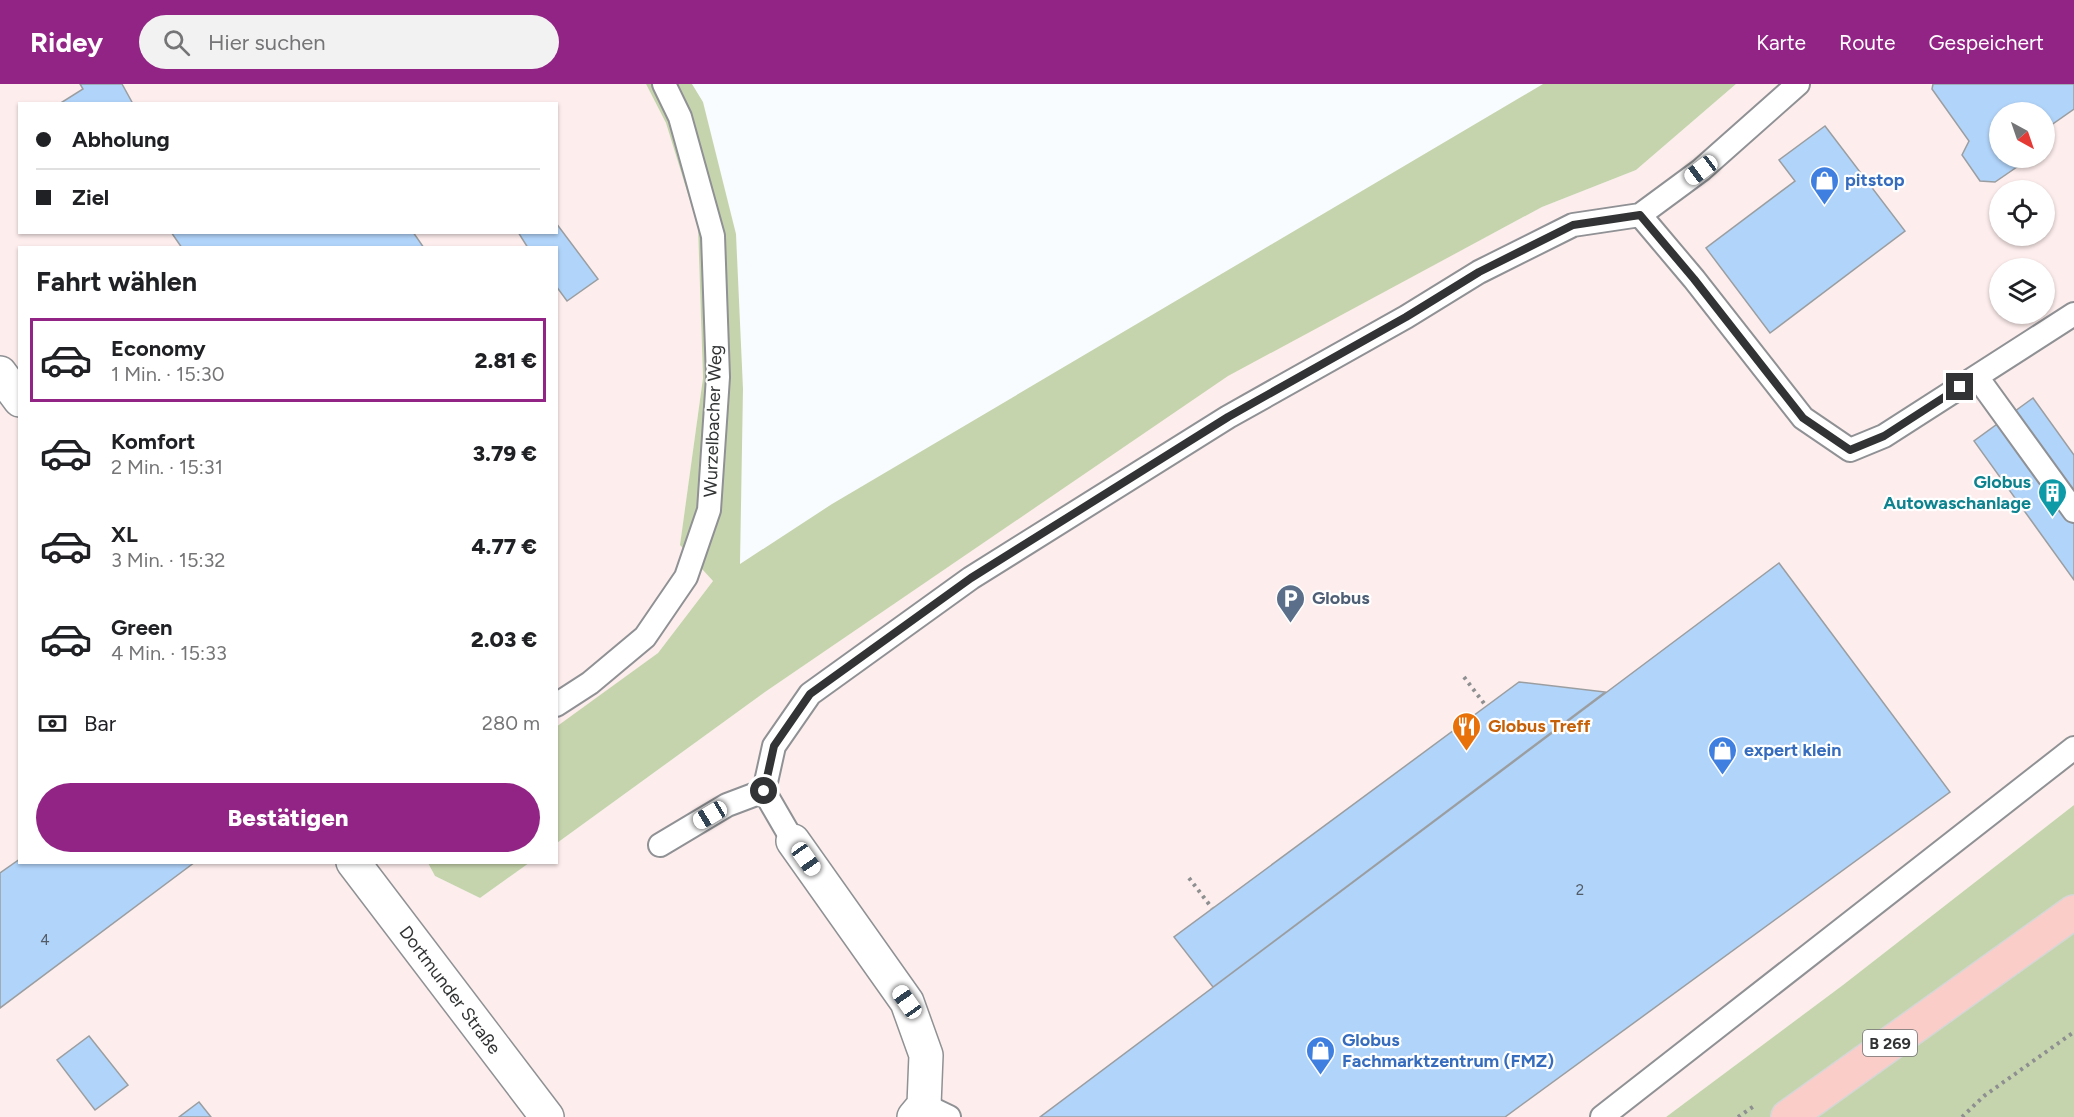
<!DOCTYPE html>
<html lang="de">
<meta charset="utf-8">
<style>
body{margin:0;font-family:Figtree,sans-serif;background:#f2f2f2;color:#202124;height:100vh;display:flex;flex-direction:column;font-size:22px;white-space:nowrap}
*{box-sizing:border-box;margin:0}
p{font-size:20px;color:#757577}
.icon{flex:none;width:33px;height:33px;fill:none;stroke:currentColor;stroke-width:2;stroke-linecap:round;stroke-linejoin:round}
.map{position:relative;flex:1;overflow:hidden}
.details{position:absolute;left:18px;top:162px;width:540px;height:618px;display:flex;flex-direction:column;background:#fff;border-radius:0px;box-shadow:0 2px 4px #0004}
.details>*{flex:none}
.guide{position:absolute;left:18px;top:18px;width:540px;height:132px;border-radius:0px;box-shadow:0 2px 4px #0004;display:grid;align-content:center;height:132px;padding:0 18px;background:#fff}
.needle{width:39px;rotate:140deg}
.tools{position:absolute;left:1989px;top:18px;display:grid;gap:12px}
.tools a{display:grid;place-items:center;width:66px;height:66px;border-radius:50%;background:#fff;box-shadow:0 2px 4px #0004;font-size:30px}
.end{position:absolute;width:27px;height:27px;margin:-14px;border:8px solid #323334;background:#fff;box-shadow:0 0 0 3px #fff}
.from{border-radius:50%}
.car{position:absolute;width:18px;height:36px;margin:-18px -9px;border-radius:8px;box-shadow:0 0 4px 2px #0007;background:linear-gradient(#fff 24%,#345 0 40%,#fff 0 76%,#345 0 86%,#fff 0)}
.guide b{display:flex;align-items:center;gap:21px;height:57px;font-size:22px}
.guide b+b{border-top:2px solid #e0e0e0}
.guide i{width:15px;height:15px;background:#202124}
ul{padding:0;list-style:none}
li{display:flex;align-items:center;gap:18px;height:84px;margin:0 12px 9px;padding:0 6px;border:3px solid transparent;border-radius:0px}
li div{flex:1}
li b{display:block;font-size:22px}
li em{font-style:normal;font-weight:800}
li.selected{border-color:#922485}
li>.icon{width:54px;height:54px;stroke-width:1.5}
h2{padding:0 18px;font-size:27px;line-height:72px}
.pay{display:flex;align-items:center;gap:15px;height:66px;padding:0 18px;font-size:22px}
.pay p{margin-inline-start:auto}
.cta{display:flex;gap:12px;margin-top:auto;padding:12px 18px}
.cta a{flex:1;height:69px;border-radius:36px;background:#922485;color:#fff;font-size:24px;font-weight:800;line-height:69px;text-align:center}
header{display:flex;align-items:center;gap:36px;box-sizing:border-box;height:84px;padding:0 30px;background:#922485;color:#fff}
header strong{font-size:28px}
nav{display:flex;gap:33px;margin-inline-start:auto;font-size:21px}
.search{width:420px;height:54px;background:#f2f2f2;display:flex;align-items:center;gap:15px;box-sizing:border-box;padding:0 21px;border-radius:33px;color:#757577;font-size:22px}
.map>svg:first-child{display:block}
.commercial{fill:#fdedec;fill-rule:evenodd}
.green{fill:#c6d4ad}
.building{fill:#b1d4fa;stroke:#9b9ea1;stroke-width:1.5}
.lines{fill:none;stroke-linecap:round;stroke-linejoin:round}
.lane-casing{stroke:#8f9194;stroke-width:26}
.street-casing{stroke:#8f9194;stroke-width:36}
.primary-casing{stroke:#d6d6d6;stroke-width:36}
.path{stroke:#8d8f91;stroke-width:4;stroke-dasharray:3 4.5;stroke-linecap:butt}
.lane{stroke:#fff;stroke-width:22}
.street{stroke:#fff;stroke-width:33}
.primary{stroke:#fbcdc8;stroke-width:33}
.route{stroke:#323334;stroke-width:8}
.labels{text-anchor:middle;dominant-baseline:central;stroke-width:4.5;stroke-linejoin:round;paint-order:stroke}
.number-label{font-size:15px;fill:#525b66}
.shield{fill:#fff;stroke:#707071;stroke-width:1.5}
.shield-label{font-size:16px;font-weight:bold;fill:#323334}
.shop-label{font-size:18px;font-weight:bold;fill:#366cbe;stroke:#fff;text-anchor:start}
.street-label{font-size:18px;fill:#323334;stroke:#fff}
.culture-label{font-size:18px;font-weight:bold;fill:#0d838f;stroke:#fff;text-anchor:end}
.service-label{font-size:18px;font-weight:bold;fill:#4e5e75;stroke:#fff;text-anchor:start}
.food-label{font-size:18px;font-weight:bold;fill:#c56008;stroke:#fff;text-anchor:start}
</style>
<header>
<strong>Ridey</strong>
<div class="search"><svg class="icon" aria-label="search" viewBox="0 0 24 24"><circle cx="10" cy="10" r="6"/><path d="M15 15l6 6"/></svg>Hier suchen</div>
<nav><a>Karte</a><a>Route</a><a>Gespeichert</a></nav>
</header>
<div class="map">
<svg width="2074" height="1033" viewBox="0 0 2074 1033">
<rect width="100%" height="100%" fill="#f9fcff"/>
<!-- commercial -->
<path class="commercial" d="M0,0h646l20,39 32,104 5,151 -23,167 33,36 -55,72 -101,74 -1,-479h-536v614l408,1 7,13 45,22 49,-35 27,-1 1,-19 208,-151 463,-317 314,-168 94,-37 100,-86h338v721l-231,180 -177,132h-1666zM20,20h536v128h-536zM2000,28h44v46h-44zM2000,106h44v46h-44zM2000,184h44v46h-44z"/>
<!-- green -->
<path class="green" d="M646,0h46l11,18 33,132 7,155 -3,175 92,-60 711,-420h193l-100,86 -94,37 -314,169 -463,316 -208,151 -1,-116 102,-74 55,-72 -33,-36 23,-167 -5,-151 -32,-104z
M2074,721v312h-408l177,-132z
M428,779h101l-49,35 -45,-22z"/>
<!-- building -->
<path class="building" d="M80,0h42l11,20h-74l24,-15z
M1933,0h141v25l-30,21v-18h-44v46h30l-35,24 -15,-1 -18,-26 7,-14 -37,-52z
M1825,42l80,105 -135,102 -64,-85 89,-67 -16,-21z
M2044,46l8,11 -8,6z
M556,139l42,56 -31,22 -11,-15v-38h-28l-10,-16h38z
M171,148h242l11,16h-242z
M2033,314l41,57v125l-100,-139z
M1779,479l171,229 -445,325h-465z
M1519,598l86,10 -392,295 -39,-50z
M20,775v3h175l-195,146v-135z
M89,952l39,49 -33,25 -38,-50z
M199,1018l12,15h-32z"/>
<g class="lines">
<defs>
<path id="lane" d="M1640,131l61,-45 97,-86
M1977,293l97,134
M556,621l34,-22 55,-46 41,-60 23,-67 9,-133 -5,-141 -33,-119 -16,-33
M793,757l-29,-50 10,-45 36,-52 161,-116 257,-161 178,-100 73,-45 94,-47 67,-10 54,64 109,139 47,32 34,-14 190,-122
M660,761l67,-40 37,-14
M924,1021l25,12
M1602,1033l472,-369"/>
<path id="street" d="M0,289l20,27
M793,757l114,161 19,53 -2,50 -10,12
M353,778l194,255"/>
<path id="primary" d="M1788,1033l286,-205"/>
</defs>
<!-- lane casing -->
<use href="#lane" class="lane-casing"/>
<!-- street casing -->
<use href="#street" class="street-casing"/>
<!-- primary casing -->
<use href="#primary" class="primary-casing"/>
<!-- path -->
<path class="path" d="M1464,593l22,29
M1189,794l23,30
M1738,1033l16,-11
M1962,1033l22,-21 90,-64"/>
<!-- lane -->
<use href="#lane" class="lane"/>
<!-- street -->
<use href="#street" class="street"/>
<!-- primary -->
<use href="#primary" class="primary"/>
</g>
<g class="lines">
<!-- route -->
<path class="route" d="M764,707l10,-45 36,-52 161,-116 257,-161 178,-100 73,-45 94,-47 67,-10 54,64 109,139 47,32 34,-14 76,-49"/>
</g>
<!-- icons -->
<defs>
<symbol id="shop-pin" viewBox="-11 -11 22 30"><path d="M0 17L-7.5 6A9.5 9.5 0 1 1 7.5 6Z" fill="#3f7fe0" stroke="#fff"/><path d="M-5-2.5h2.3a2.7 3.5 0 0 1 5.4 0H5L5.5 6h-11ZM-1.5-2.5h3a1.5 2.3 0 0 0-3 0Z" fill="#fff"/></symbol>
<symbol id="building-pin" viewBox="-11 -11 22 30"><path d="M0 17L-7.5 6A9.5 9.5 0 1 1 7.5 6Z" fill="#0f9aa8" stroke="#fff"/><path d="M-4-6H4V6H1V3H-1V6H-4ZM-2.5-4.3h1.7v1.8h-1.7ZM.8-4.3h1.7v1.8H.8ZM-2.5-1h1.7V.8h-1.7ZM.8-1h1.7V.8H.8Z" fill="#fff"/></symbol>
<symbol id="parking-pin" viewBox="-11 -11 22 30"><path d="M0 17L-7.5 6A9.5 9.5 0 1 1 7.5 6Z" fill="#5c6f8a" stroke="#fff"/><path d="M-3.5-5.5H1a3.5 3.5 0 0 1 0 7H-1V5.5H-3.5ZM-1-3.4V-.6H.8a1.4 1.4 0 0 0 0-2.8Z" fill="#fff"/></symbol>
<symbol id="restaurant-pin" viewBox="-11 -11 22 30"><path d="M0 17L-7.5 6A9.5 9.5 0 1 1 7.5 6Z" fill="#e8710a" stroke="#fff"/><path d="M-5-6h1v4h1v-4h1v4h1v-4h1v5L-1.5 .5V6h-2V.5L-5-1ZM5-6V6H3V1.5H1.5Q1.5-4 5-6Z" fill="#fff"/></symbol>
</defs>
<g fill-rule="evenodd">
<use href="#shop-pin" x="1808" y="80" width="33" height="45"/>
<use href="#building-pin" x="2036" y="392" width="33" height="45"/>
<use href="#parking-pin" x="1274" y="498" width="33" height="45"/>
<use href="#restaurant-pin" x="1450" y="626" width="33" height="45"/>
<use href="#shop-pin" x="1706" y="650" width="33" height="45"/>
<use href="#shop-pin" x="1304" y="950" width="33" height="45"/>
</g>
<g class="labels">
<!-- number labels -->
<g class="number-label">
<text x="1580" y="806">2</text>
<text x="45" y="856">4</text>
</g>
<!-- shield labels -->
<rect class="shield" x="1863" y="946" width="54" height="26" rx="4.5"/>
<g class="shield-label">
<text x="1890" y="959">B 269</text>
</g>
<!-- shop labels -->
<g class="shop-label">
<text x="1845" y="96">pitstop</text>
<text x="1744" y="666">expert klein</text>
<text x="1342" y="956">Globus<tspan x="1342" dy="21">Fachmarktzentrum (FMZ)</tspan></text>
</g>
<!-- street labels -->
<g class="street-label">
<text transform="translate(713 337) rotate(-88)">Wurzelbacher Weg</text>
<text transform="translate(450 906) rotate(53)">Dortmunder Straße</text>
</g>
<!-- culture labels -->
<g class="culture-label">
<text x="2031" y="398">Globus<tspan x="2031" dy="21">Autowaschanlage</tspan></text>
</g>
<!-- service labels -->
<g class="service-label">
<text x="1312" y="514">Globus</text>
</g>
<!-- food labels -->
<g class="food-label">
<text x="1488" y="642">Globus Treff</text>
</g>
</g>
</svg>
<div class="tools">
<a><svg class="needle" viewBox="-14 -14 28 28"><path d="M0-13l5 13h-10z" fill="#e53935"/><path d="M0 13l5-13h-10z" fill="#757577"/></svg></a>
<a><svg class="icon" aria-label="locate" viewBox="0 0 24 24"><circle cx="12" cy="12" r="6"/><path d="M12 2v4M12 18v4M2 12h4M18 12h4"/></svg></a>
<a><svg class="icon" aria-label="layers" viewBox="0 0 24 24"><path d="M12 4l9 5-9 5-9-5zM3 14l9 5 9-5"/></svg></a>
</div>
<i class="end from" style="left:764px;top:707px"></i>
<i class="end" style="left:1960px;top:303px"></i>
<i class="car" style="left:1701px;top:86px;rotate:233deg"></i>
<i class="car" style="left:710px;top:731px;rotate:239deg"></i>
<i class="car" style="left:806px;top:775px;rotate:145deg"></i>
<i class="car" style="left:907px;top:918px;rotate:325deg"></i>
<div class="guide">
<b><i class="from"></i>Abholung</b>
<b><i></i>Ziel</b>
</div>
<section class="details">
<h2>Fahrt wählen</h2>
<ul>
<li class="selected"><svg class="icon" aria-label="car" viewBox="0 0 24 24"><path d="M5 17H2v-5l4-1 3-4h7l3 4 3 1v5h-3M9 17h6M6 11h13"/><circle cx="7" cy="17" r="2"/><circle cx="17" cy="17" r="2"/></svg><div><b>Economy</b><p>1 Min. · 15:30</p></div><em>2.81 €</em></li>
<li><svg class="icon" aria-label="car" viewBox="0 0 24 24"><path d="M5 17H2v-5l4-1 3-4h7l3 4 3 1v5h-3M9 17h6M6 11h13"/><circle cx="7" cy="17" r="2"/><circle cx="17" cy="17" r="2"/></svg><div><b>Komfort</b><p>2 Min. · 15:31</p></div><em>3.79 €</em></li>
<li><svg class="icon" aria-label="car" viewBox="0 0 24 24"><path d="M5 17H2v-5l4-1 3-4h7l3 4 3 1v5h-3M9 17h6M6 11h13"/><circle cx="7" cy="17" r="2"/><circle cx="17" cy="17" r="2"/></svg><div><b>XL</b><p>3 Min. · 15:32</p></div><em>4.77 €</em></li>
<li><svg class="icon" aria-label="car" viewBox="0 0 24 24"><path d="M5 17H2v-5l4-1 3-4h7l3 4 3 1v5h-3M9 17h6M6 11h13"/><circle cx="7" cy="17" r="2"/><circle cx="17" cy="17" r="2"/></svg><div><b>Green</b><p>4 Min. · 15:33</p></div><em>2.03 €</em></li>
</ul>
<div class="pay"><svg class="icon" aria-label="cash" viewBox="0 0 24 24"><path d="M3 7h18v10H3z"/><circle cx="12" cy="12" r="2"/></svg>Bar<p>280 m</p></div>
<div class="cta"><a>Bestätigen</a></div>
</section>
</div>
